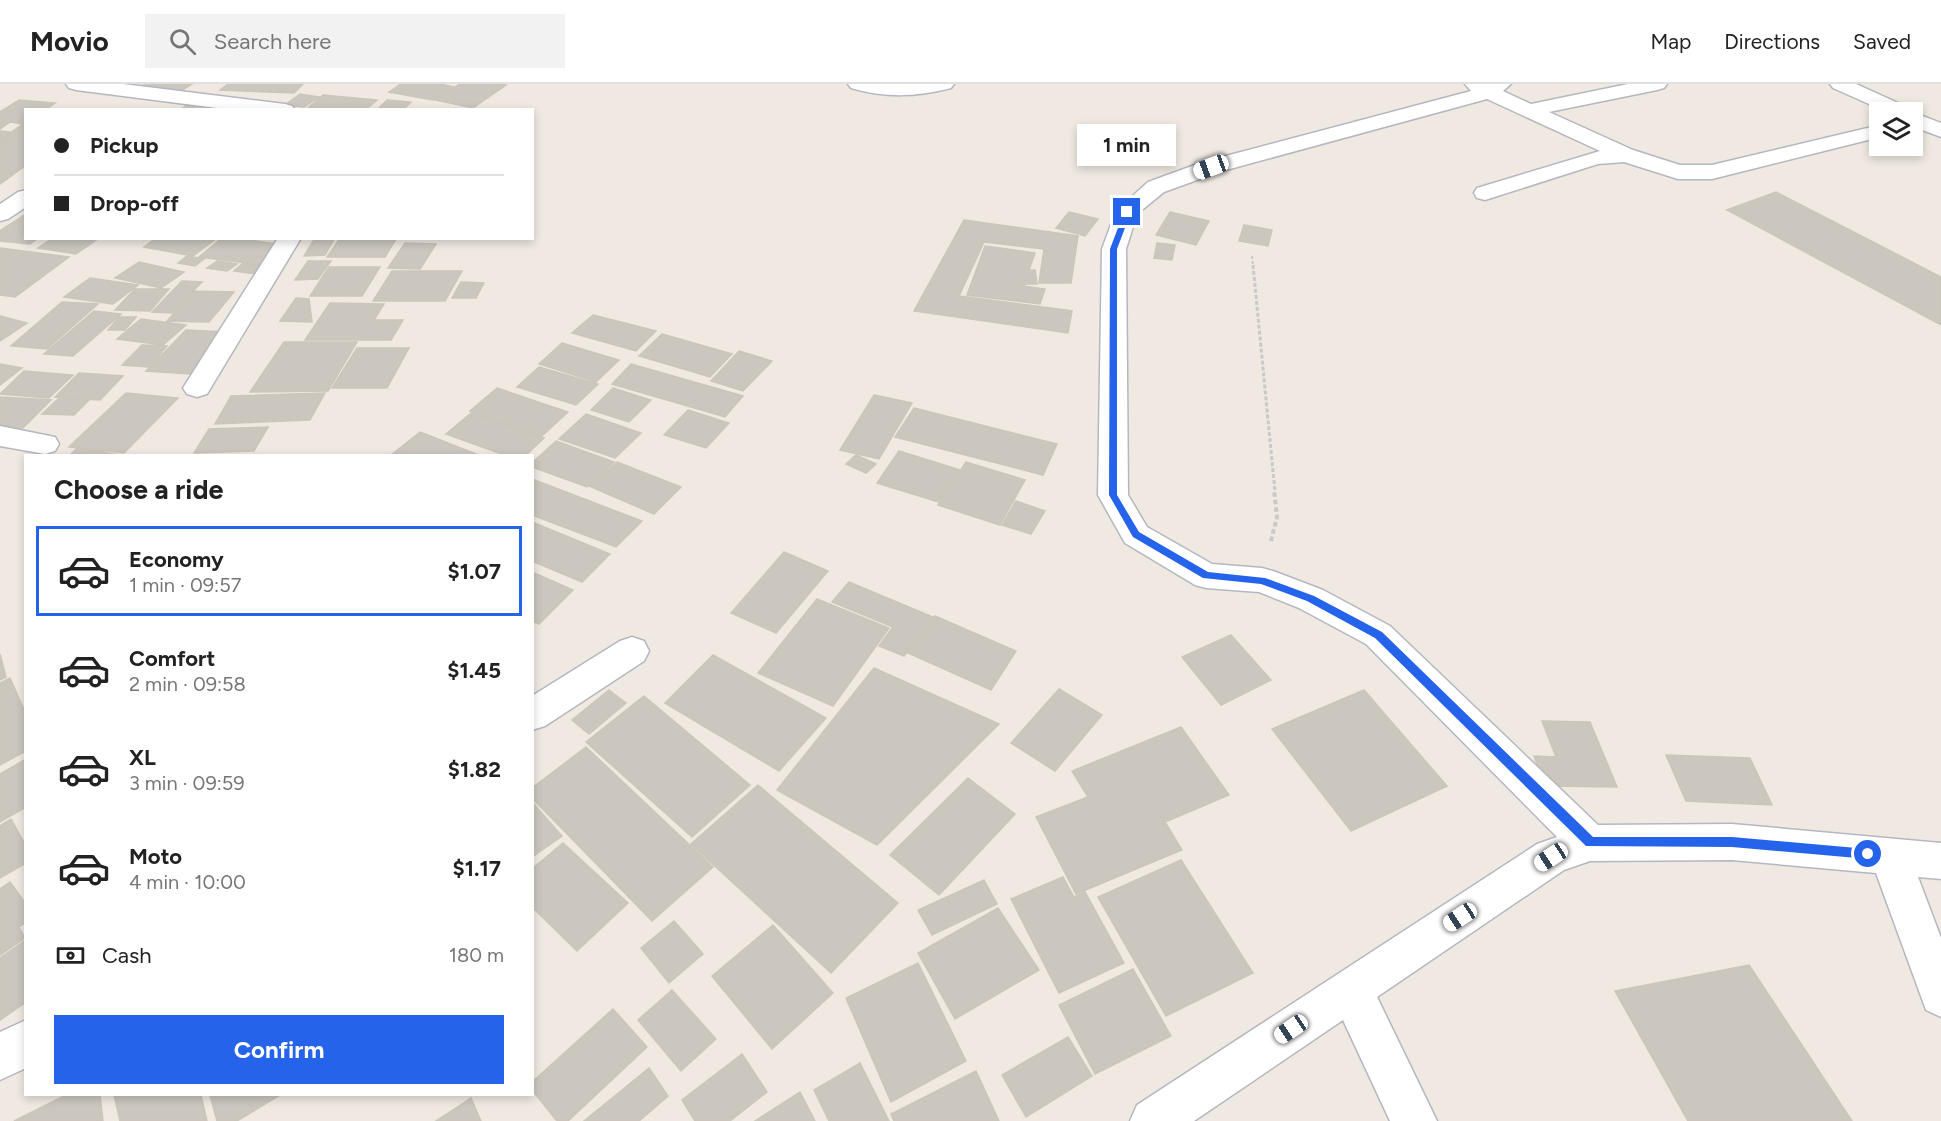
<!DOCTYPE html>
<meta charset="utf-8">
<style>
body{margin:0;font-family:Figtree,sans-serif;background:#f2f2f2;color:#222;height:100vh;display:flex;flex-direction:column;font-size:22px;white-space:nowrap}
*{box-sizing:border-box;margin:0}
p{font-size:20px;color:#767676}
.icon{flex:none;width:33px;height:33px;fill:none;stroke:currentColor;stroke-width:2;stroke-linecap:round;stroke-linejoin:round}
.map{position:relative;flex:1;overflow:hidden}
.panel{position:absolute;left:24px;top:370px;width:510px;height:642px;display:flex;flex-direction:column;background:#fff;border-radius:0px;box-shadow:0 3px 9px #0003}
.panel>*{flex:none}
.hud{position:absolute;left:24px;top:24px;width:510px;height:132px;border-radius:0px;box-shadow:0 3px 9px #0003;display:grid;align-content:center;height:132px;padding:0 30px;background:#fff}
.controls{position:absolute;left:1869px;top:18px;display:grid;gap:12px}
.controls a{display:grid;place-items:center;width:54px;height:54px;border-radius:0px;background:#fff;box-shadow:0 3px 9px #0003;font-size:30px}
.end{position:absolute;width:27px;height:27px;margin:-14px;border:8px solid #2563eb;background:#fff;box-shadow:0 0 0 3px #fff}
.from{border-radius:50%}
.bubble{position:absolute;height:42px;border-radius:0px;background:#fff;box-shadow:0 3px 9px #0003;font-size:20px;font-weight:700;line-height:42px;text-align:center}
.car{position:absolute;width:18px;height:36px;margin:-18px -9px;border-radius:8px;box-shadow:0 0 4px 2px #0007;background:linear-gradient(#fff 24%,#345 0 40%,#fff 0 76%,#345 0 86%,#fff 0)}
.hud b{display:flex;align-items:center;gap:21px;height:57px;font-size:22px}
.hud b+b{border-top:2px solid #e0e0e0}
.hud i{width:15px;height:15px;background:#222}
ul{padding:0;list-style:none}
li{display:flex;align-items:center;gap:18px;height:90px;margin:0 12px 9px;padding:0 18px;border:3px solid transparent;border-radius:0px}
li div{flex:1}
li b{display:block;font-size:22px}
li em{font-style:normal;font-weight:700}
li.active{border-color:#2563eb}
li>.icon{width:54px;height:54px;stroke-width:1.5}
h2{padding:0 30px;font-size:27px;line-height:72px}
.pay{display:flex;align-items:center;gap:15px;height:66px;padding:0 30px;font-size:22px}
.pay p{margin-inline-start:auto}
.primary-button{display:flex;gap:12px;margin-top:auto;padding:12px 30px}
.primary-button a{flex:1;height:69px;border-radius:0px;background:#2563eb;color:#fff;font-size:24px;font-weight:700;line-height:69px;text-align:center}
header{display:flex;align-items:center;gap:36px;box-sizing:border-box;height:84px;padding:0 30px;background:#fff;border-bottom:2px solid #e0e0e0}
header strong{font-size:28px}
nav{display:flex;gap:33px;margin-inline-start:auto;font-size:21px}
.search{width:420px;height:54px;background:#f2f2f2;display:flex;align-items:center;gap:15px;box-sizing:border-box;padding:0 21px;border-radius:0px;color:#767676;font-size:22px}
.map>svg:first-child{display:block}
.building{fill:#cbc7bf;stroke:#cbc5ba;stroke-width:1.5}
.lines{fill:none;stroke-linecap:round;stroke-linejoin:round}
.minor-casing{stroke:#b4b7c1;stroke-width:3}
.path-far2{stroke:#c9c9c9;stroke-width:2;stroke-dasharray:3 2;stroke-linecap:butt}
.path-far1{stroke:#c9c9c9;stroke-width:3;stroke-dasharray:4 2;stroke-linecap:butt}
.path{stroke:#c9c9c9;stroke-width:4;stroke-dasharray:4.5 3;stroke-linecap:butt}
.minor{fill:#fff;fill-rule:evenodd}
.route{fill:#2563eb}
</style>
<header>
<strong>Movio</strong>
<div class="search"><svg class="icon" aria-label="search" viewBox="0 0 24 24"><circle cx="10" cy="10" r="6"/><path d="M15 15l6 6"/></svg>Search here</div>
<nav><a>Map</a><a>Directions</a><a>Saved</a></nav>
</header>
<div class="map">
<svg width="1941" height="1037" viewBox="0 0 1941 1037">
<rect width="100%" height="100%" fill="#efe9e1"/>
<!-- building -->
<path class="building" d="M145,0h47l-16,10 -40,-4z
M228,0h75l-9,9 -74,-3z
M401,0h39l14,3 -21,13 -44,-8z
M460,0h38l8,1 -33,23 -38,-8z
M300,10l19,3 -15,10 -19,-2z
M323,11l54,5 -12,10 -57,-2z
M19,16l36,3 -10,7h-19v12l-4,2 -12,-2 -10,7v-17z
M194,16l36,3 -8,7h-42z
M387,16l24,2 -8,8h-26z
M26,38v43l-26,19v-44z
M0,47l19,2 -19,9z
M1776,108l165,85v48l-214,-115z
M1069,128l29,7 -13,17 -29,-8z
M1170,128l39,9 -13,24 -40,-10z
M26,130v24h12l-8,6 -30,-3v-10z
M964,136l114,16 -7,47h-32l5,-34 -60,-7 -25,54 113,15 -4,22 -154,-22z
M1244,141l28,5 -4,16 -29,-5z
M53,154h46l-23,16 -38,-6z
M156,154h61l-24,18 -49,-9z
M222,154h12l50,7 -23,20 -62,-8z
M315,154h20l-10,17 -21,1z
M340,154h69l-13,1 -11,18h-58z
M405,159l31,1 -16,25 -32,-1z
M1157,159l18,2 -3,15 -18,-2z
M985,162l50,7 -6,17h6l2,14h-12l-2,2 22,3 -5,15 -73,-9z
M0,164l69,9 -54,40 -15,-2z
M187,172l17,3 -9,7 -17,-3z
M217,177l20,3 -10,7 -20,-3z
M308,177h23l-13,18 -23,1z
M139,178l45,10 -23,16 -46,-10z
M242,180l23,2 -8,8 -23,-3z
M329,183h51l-18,29h-52z
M392,187h70l-17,30h-72z
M90,194l48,7 -25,19 -49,-7z
M182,197l20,1 -30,31 -20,-1z
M461,198l23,1 -8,15h-24z
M135,205h34l-19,22 -35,-1z
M194,207l40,1 -25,30 -42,-1z
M296,214l13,1 3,23 -32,-1z
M62,218l36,2 -51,45 -36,-3z
M330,219l54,1 -10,16h29l-12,20h-86z
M94,227l27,3 -48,42 -29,-2z
M593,231l63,16 -20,20 -64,-18z
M0,232l27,7 -27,18z
M119,233h17l-11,13h-17z
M141,235l45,6 -23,20 -46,-6z
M186,246l43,2 -38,42 -45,-3z
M662,250l70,20 -22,23 -71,-21z
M284,258h73l-29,49 -78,1z
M562,259l57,17 -23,22 -57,-18z
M142,261l25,1 -18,21 -27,-2z
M357,264h52l-22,40h-55z
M739,267l33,10 -29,30 -32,-10z
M0,280l22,4 -22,17z
M631,280l112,32 -18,21 -113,-33z
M539,283l59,17 -22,21 -59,-18z
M24,287l49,4 -24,23 -49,-4z
M79,289l44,3 -23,24 -45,-3z
M497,304l71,24 -26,24 -72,-25z
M613,304l38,12 -22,22 -38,-12z
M126,309l52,5 -54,55 -55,-6z
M325,309l-15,27 -95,4 16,-28z
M874,311l38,8 -33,56 -39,-9z
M0,313l51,3 -28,28 -23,-2z
M58,315l31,1 -15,15 -32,-1z
M914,324l143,36 -14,31 -148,-38z
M688,326l41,13 -23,25 -42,-13z
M471,329l73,25 -19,18h-18l-61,-22z
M586,330l55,19 -26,25 -56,-19z
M268,343l-14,24 -60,2 15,-24z
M420,348l61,24 -90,-1z
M556,357l58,21 -27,25 -55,-20v-4z
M77,364l42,7 -50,1z
M899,367l61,19 -21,32 -62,-19z
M856,371l20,9 -10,9 -20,-9z
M617,378l64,25 -27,27 -65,-28z
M966,378l59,18 -25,45 -62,-20z
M532,395l110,42 -26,26 -84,-32z
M1016,417l29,10 -14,23 -29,-9z
M532,438l78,32 -28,28 -50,-21z
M784,468l44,19 -52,62 -45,-20z
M532,488l41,18 -34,34 -7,-3z
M849,498l84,35 -29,39 -25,-10 14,-19 -61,-25z
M817,515l72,29 -56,78 -75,-33z
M935,532l81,35 -25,39 -83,-37z
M1231,551l40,45 -50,25 -39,-48z
M0,570l6,23 -6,3z
M713,571l113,63 -47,53 -114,-68z
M874,584l125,56 -122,121 -100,-55z
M10,594l16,36v37l-26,14v-82z
M1059,605l43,26 -47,56 -44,-28z
M609,606l17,13 -37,31 -17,-14z
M1364,606l83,96 -96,45 -79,-102z
M644,612l106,89 -58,52 -106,-95z
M1542,637l48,1 27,65 -72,-1 -11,-30 22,1z
M1181,643l48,68 -64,27 17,28 -106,44 -40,-77 52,-20 -16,-26z
M586,663l127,120 -61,54 -120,-123v-10z
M1666,671l84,3 22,47 -86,-4z
M26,675v48l-26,15v-48z
M968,694l47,36 -76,81 -49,-40z
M758,701l140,118 -67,70 -140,-129z
M532,718l30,34 -30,21z
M11,735l15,27v17l-26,15v-52z
M563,759l65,60 -51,48 -45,-44v-38z
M1181,776l72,113 -87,43 -68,-119z
M1063,793l11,20 11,-5 39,71 -65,30 -48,-94z
M984,796l13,24 -65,31 -14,-25z
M10,798l16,22v18l-7,5 6,11 -25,17v-66z
M998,824l41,62 -84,49 -37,-66z
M674,837l29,33 -34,29 -28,-35z
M773,841l60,68 -61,56 -60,-73z
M26,856v62l-26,18v-62z
M918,879l48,98 -75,41 -45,-104z
M1749,881l103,156h-164l-73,-130z
M1133,885l38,67 -76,38 -36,-69z
M672,906l44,49 -35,32 -43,-51z
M613,925l34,38 -79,74h-11l-25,-31v-8z
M1068,953l24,39 -66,41 -24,-42z
M742,970l25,38 -37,29h-35l-13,-21z
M860,979l29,58h-60l-15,-31z
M649,984l19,28 -29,25h-55z
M976,987l23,50h-105l-3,-7z
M800,1008l15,29h-60z
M66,1011h34l3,26h-89z
M114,1011h87l6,26h-87z
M210,1011h70l-43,26h-20z
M471,1014l10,23h-45z"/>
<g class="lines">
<defs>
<path id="minor" d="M66,0h57l162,20 7,2 3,4h-62l-157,-20 -7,-2z
M848,0h106l-3,4c-35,9 -65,10 -100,0z
M1465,0h46l-8,7 28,13 97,-20h39l-3,4 -7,2 -108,22 84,38 47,15h32l168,-40v12l-168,42h-34l-54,-17 -26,2 -113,36 -8,-2 -3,-5 3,-5 123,-37 -113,-52 -268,73 -55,20 -27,22 -11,35 2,246 19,32 65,37 50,4 11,3 50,19 67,36 208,199 134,-1 209,19v36l-23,-2 23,61v79l-15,-7 -50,-137 -144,-13 -142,1 -26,9 -187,127 60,124h-47l-47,-101 -149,101h-64l7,-16 400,-261 20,-7 -191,-193 -67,-36 -40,-16 -53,-4 -11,-3 -70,-42 -27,-48 4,-246 14,-38 32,-29 55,-20 268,-71z
M1830,0h26l53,24 3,4 29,11v14l-29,-11v-14h-25l-54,-24z
M26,106v17l-18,12 -8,2v-17l18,-12z
M278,154h23l-94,156 -10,3 -10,-3 -4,-6z
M0,342l55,11 4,7 -4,7 -10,3 -45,-8z
M632,553l12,4 5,10 -5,10 -99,65 -13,4v-34l88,-55z
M26,936v48l-26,12v-48z"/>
</defs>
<!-- minor casing -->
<use href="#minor" class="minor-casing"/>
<!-- path-far2 -->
<path class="path-far2" d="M1252,172l1,10"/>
<!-- path-far1 -->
<path class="path-far1" d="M1253,181l22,227"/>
<!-- path -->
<path class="path" d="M1271,457l6,-24 -3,-27"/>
<!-- minor -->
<use href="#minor" class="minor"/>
</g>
<!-- route -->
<path class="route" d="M1127,125l4,3 -14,37v246l22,37 69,40 57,6 49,18 68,36 211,205h139l136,12 4,1v8l-4,1 -136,-12 -146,-1 -211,-208 -68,-37 -46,-17 -58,-6 -70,-41 -24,-42 1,-246 14,-37z"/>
</svg>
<div class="controls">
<a><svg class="icon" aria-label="layers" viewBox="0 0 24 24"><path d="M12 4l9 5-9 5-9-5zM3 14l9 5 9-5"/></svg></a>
</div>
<i class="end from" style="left:1868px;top:770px"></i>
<i class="end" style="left:1127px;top:128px"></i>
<div class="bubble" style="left:1077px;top:40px;width:99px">1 min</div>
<i class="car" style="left:1211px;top:83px;rotate:250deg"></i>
<i class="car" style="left:1551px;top:773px;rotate:237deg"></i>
<i class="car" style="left:1460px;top:833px;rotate:237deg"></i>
<i class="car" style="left:1291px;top:945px;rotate:236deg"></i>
<div class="hud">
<b><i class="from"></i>Pickup</b>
<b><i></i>Drop-off</b>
</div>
<section class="panel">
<h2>Choose a ride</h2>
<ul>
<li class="active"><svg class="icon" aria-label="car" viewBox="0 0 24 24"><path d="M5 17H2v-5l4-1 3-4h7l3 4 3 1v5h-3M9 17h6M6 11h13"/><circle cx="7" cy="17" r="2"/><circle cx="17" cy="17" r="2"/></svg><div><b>Economy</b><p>1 min · 09:57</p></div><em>$1.07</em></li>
<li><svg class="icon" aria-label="car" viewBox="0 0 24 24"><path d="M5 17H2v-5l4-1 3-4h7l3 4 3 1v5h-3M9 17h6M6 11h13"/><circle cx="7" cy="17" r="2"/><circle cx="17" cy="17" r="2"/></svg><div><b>Comfort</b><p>2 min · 09:58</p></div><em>$1.45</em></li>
<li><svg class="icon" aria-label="car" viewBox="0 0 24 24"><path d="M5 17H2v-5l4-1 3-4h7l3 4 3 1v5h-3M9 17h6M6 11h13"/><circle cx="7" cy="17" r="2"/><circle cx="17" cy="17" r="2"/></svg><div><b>XL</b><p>3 min · 09:59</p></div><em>$1.82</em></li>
<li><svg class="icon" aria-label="car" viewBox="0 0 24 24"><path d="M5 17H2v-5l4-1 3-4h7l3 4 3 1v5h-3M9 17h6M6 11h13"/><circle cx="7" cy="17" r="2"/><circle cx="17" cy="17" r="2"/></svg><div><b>Moto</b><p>4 min · 10:00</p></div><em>$1.17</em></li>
</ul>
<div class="pay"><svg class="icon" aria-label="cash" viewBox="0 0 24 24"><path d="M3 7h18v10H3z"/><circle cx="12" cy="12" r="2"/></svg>Cash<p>180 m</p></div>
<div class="primary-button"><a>Confirm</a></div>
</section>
</div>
